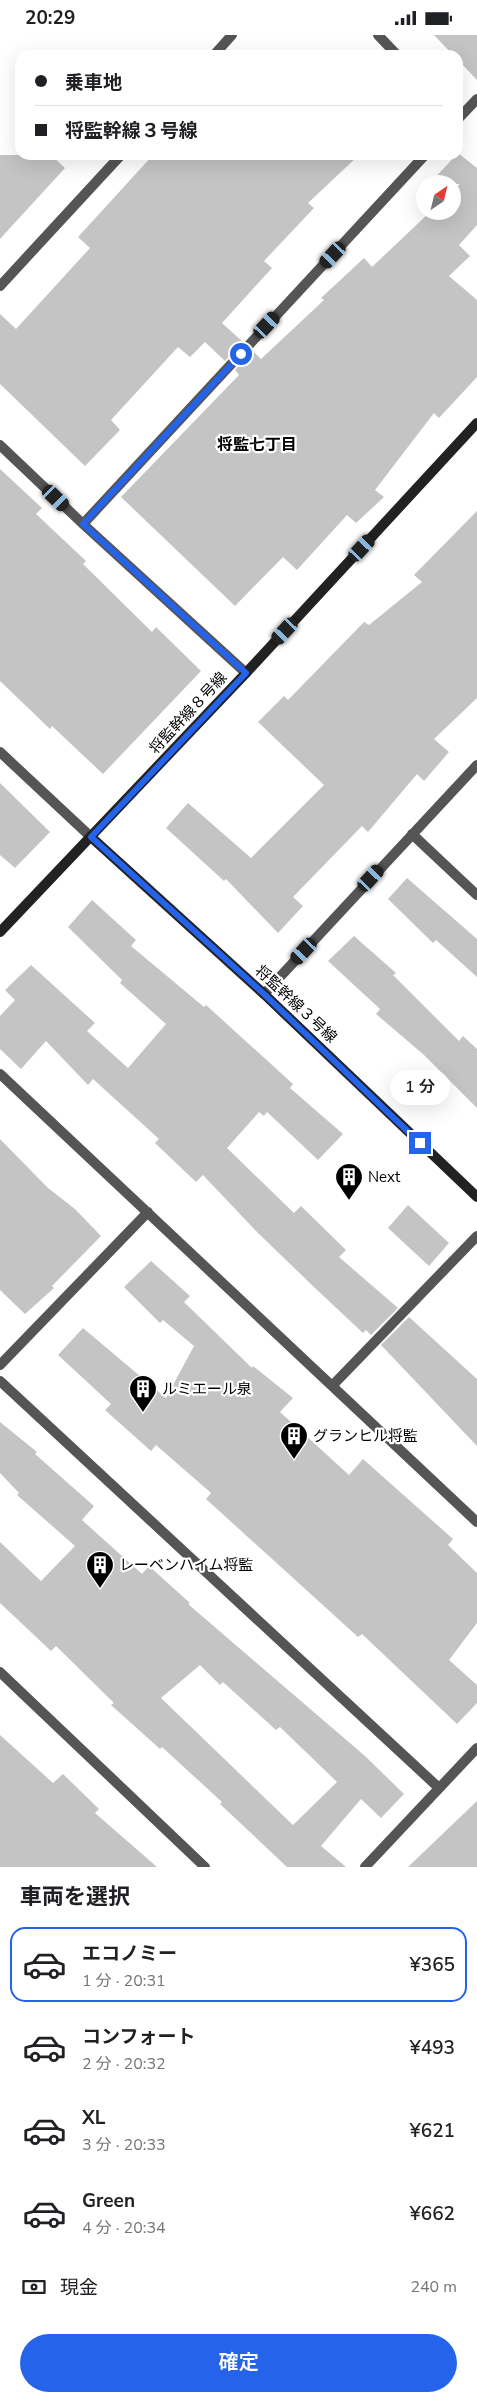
<!DOCTYPE html>
<html lang="ja">
<meta charset="utf-8">
<style>
body{margin:0;font-family:"Nunito Sans","Noto Sans JP",sans-serif;background:#f2f2f2;color:#202124;height:100vh;display:flex;flex-direction:column;font-size:19px;white-space:nowrap}
*{box-sizing:border-box;margin:0}
p{font-size:16px;color:#757577}
.icon{flex:none;width:28px;height:28px;fill:none;stroke:currentColor;stroke-width:2;stroke-linecap:round;stroke-linejoin:round}
.map{position:relative;height:1832px;overflow:hidden}
.sheet{display:flex;flex-direction:column;background:#fff;flex:1}
.sheet>*{flex:none}
.top-card{position:absolute;left:15px;top:15px;width:448px;height:110px;border-radius:15px;box-shadow:0 5px 20px #0002;display:grid;align-content:center;height:110px;padding:0 20px;background:#fff}
.needle{width:32px;rotate:35deg}
.fabs{position:absolute;left:416px;top:140px;display:grid;gap:10px}
.fabs a{display:grid;place-items:center;width:45px;height:45px;border-radius:50%;background:#fff;box-shadow:0 5px 20px #0002;font-size:25px}
.end{position:absolute;width:22px;height:22px;margin:-11px;border:6px solid #2563eb;background:#fff;box-shadow:0 0 0 2px #fff}
.from{border-radius:50%}
.bubble{position:absolute;height:35px;border-radius:18px;background:#fff;box-shadow:0 5px 20px #0002;font-size:16px;font-weight:600;line-height:35px;text-align:center}
.car{position:absolute;width:15px;height:30px;margin:-15px -8px;border-radius:6px;box-shadow:0 0 4px 1px #0007;background:linear-gradient(#222 24%,#8ab4d8 0 40%,#222 0 76%,#8ab4d8 0 86%,#222 0)}
.top-card b{display:flex;align-items:center;gap:18px;height:48px;font-size:19px}
.top-card b+b{border-top:1px solid #e0e0e0}
.top-card i{width:12px;height:12px;background:#202124}
ul{padding:0;list-style:none}
li{display:flex;align-items:center;gap:15px;height:75px;margin:0 10px 8px;padding:0 10px;border:2px solid transparent;border-radius:15px}
li div{flex:1}
li b{display:block;font-size:19px}
li em{font-style:normal;font-weight:600}
li.selected{border-color:#2563eb}
li>.icon{width:45px;height:45px;stroke-width:1.5}
h2{padding:0 20px;font-size:22px;line-height:60px}
.pay{display:flex;align-items:center;gap:12px;height:55px;padding:0 20px;font-size:19px}
.pay p{margin-inline-start:auto}
.cta{display:flex;gap:10px;margin-top:auto;padding:10px 20px}
.cta a{flex:1;height:58px;border-radius:30px;background:#2563eb;color:#fff;font-size:20px;font-weight:600;line-height:58px;text-align:center}
.status{display:flex;justify-content:space-between;align-items:center;height:35px;padding:0 25px;background:#fff;direction:ltr}
.status svg{height:14px;fill:currentColor}
.map>svg:first-child{display:block}
.building{fill:#c4c4c4;fill-rule:evenodd}
.lines{fill:none;stroke-linecap:round;stroke-linejoin:round}
.street{stroke:#555;stroke-width:10}
.secondary{stroke:#222;stroke-width:10}
.route{stroke:#2563eb;stroke-width:6}
.labels{text-anchor:middle;dominant-baseline:central;stroke-width:4.5;stroke-linejoin:round;paint-order:stroke}
.street-label{font-size:15px;fill:#000;stroke:#fff}
.poi-label{font-size:15px;fill:#000;stroke:#fff;text-anchor:start}
.neighbourhood-label{font-size:16px;font-weight:bold;fill:#000;stroke:#fff}
</style>
<div class="status"><b>20:29</b><svg viewBox="0 0 49 12"><path d="M0 12V9h3v3zM5 12V6h3v6zM10 12V3h3v9zM15 12V0h3v12zM26 1h20v11H26zM47 4h2v5h-2z"/></svg></div>
<div class="map">
<svg width="477" height="1832" viewBox="0 0 477 1832">
<rect width="100%" height="100%" fill="#fff"/>
<!-- building -->
<path class="building" d="M434,0h43v45l-19,-20v-5h-5z
M458,118l19,15v57l-18,20 11,11 -21,20 28,24v77l-38,41 -5,-5 -59,77 9,7 -28,26 -9,-8 -50,55 -14,-13 -48,49 -114,-109 118,-122 -4,-5 18,-19 8,8 63,-59 -3,-2 43,-40 8,9 59,-56h21v-20l8,-7h-31z
M0,120h51l14,13 -65,71z
M153,120h206l-51,48 6,5 -50,53 8,7 -50,55 21,19 -18,19 -20,-19 -15,15 -12,-10 -67,73 9,10 -35,36 -85,-82v-70l16,15 74,-81 -12,-11z
M0,434l42,39 -6,6 50,47 -3,3 69,68 4,-5 45,44 -98,103 -51,-48 -2,3 -50,-48z
M477,476v187l-43,41 15,13 -25,29 -7,-7 -49,58 -6,-6 -69,71 10,9 -25,27 -52,-54 -2,2 -58,-53 22,-25 63,55 73,-73 -66,-63 26,-26 4,4 76,-78 5,3 53,-43 -8,-7z
M0,748l50,49 -35,36 -15,-13z
M407,843l70,61v38l-41,-37 -3,3 -45,-44z
M92,865l44,40 -5,6 73,61 2,-2 87,79 -3,4 53,46 -25,26 -51,-48 -3,4 -5,-4 -32,36 67,65 7,-7 45,44 -7,7 59,51 -27,27 -5,-5 -3,3 -48,-45 -57,-55 -55,-58 -7,7 -41,-39 4,-4 -66,-60 -5,6 -42,-44 -25,28 -21,-20v-33l15,-16 -10,-10 26,-25 64,58 -8,8 41,37 38,-44 -46,-41 2,-3 -54,-53z
M354,901l42,37 -3,2 66,66 4,-5 14,13v59l-53,-53 -48,-41 4,-5 -52,-48z
M0,1104l48,49 27,21 26,27 -49,50 2,2 -29,26 -25,-24z
M408,1170l41,38 -20,23 -41,-38z
M151,1226l39,35 -6,6 68,66 1,-2 40,32 -13,14 69,63 14,-16 90,80 -5,6 29,28v50l-28,37 28,25v18l-20,21 -95,-90 -4,3 -152,-138 5,-6 -55,-48 -5,6 -46,-41 6,-6 -53,-49 25,-27 83,70 28,-52 -31,-26 -3,3 -36,-36z
M409,1282l68,62v67l-96,-101z
M0,1387l37,30 -2,2 59,52 -12,14 60,54 7,-8 41,37 -2,1 177,152 39,38 -23,24 -20,-19 -40,47 25,21h-59l-67,-63 2,-2 -60,-55 -2,2 -49,-44 3,-2 -58,-57 -5,5 -51,-48v-61l41,39 34,-35 -58,-51 2,-2 -19,-20zM200,1630l20,20 3,-3 53,48 4,-3 57,55 -44,43 -132,-127z
M0,1700l53,48 10,-9 36,35 -4,4 62,54h-157z
M477,1766v66h-69z"/>
<g class="lines">
<!-- street -->
<path class="street" d="M378,0l19,20
M214,20l18,-20
M458,84l19,-20
M0,251l121,-131
M0,410l83,79 163,149
M83,489l342,-369
M0,717l91,85
M412,799l65,61
M264,959l213,-229
M0,1039l477,448
M0,1330l148,-153
M0,1346l439,407
M332,1351l145,-150
M0,1637l205,195
M365,1832l112,-119"/>
<!-- secondary -->
<path class="secondary" d="M91,802l173,157 213,203
M0,897l246,-259 231,-250"/>
</g>
<g class="lines">
<!-- route -->
<path class="route" d="M241,319l-158,170 163,149 -155,164 173,157 156,149"/>
</g>
<!-- icons -->
<defs>
<symbol id="building-pin" viewBox="-11 -11 22 30"><path d="M0 17L-7.5 6A9.5 9.5 0 1 1 7.5 6Z" fill="#000" stroke="#fff"/><path d="M-4-6H4V6H1V3H-1V6H-4ZM-2.5-4.3h1.7v1.8h-1.7ZM.8-4.3h1.7v1.8H.8ZM-2.5-1h1.7V.8h-1.7ZM.8-1h1.7V.8H.8Z" fill="#fff"/></symbol>
</defs>
<g fill-rule="evenodd">
<use href="#building-pin" x="333" y="1126" width="32" height="43"/>
<use href="#building-pin" x="127" y="1338" width="32" height="43"/>
<use href="#building-pin" x="278" y="1385" width="32" height="43"/>
<use href="#building-pin" x="84" y="1514" width="32" height="43"/>
</g>
<g class="labels">
<!-- street labels -->
<g class="street-label">
<text transform="translate(188 678) rotate(-47)">将監幹線８号線</text>
<text transform="translate(296 969) rotate(43)">将監幹線３号線</text>
</g>
<!-- poi labels -->
<g class="poi-label">
<text x="368" y="1142">Next</text>
<text x="162" y="1354">ルミエール泉</text>
<text x="313" y="1401">グランヒル将監</text>
<text x="119" y="1530">レーベンハイム将監</text>
</g>
<!-- neighbourhood labels -->
<g class="neighbourhood-label">
<text x="257" y="410">将監七丁目</text>
</g>
</g>
</svg>
<div class="fabs">
<a><svg class="needle" viewBox="-14 -14 28 28"><path d="M0-13l5 13h-10z" fill="#e53935"/><path d="M0 13l5-13h-10z" fill="#757577"/></svg></a>
</div>
<i class="end from" style="left:241px;top:319px"></i>
<i class="end" style="left:420px;top:1108px"></i>
<div class="bubble" style="left:390px;top:1035px;width:60px">1 分</div>
<i class="car" style="left:333px;top:220px;rotate:223deg"></i>
<i class="car" style="left:267px;top:290px;rotate:43deg"></i>
<i class="car" style="left:56px;top:463px;rotate:134deg"></i>
<i class="car" style="left:362px;top:513px;rotate:43deg"></i>
<i class="car" style="left:285px;top:596px;rotate:223deg"></i>
<i class="car" style="left:371px;top:843px;rotate:43deg"></i>
<i class="car" style="left:304px;top:916px;rotate:223deg"></i>
<div class="top-card">
<b><i class="from"></i>乗車地</b>
<b><i></i>将監幹線３号線</b>
</div>
</div>
<section class="sheet">
<h2>車両を選択</h2>
<ul>
<li class="selected"><svg class="icon" aria-label="car" viewBox="0 0 24 24"><path d="M5 17H2v-5l4-1 3-4h7l3 4 3 1v5h-3M9 17h6M6 11h13"/><circle cx="7" cy="17" r="2"/><circle cx="17" cy="17" r="2"/></svg><div><b>エコノミー</b><p>1 分 · 20:31</p></div><em>¥365</em></li>
<li><svg class="icon" aria-label="car" viewBox="0 0 24 24"><path d="M5 17H2v-5l4-1 3-4h7l3 4 3 1v5h-3M9 17h6M6 11h13"/><circle cx="7" cy="17" r="2"/><circle cx="17" cy="17" r="2"/></svg><div><b>コンフォート</b><p>2 分 · 20:32</p></div><em>¥493</em></li>
<li><svg class="icon" aria-label="car" viewBox="0 0 24 24"><path d="M5 17H2v-5l4-1 3-4h7l3 4 3 1v5h-3M9 17h6M6 11h13"/><circle cx="7" cy="17" r="2"/><circle cx="17" cy="17" r="2"/></svg><div><b>XL</b><p>3 分 · 20:33</p></div><em>¥621</em></li>
<li><svg class="icon" aria-label="car" viewBox="0 0 24 24"><path d="M5 17H2v-5l4-1 3-4h7l3 4 3 1v5h-3M9 17h6M6 11h13"/><circle cx="7" cy="17" r="2"/><circle cx="17" cy="17" r="2"/></svg><div><b>Green</b><p>4 分 · 20:34</p></div><em>¥662</em></li>
</ul>
<div class="pay"><svg class="icon" aria-label="cash" viewBox="0 0 24 24"><path d="M3 7h18v10H3z"/><circle cx="12" cy="12" r="2"/></svg>現金<p>240 m</p></div>
<div class="cta"><a>確定</a></div>
</section>
